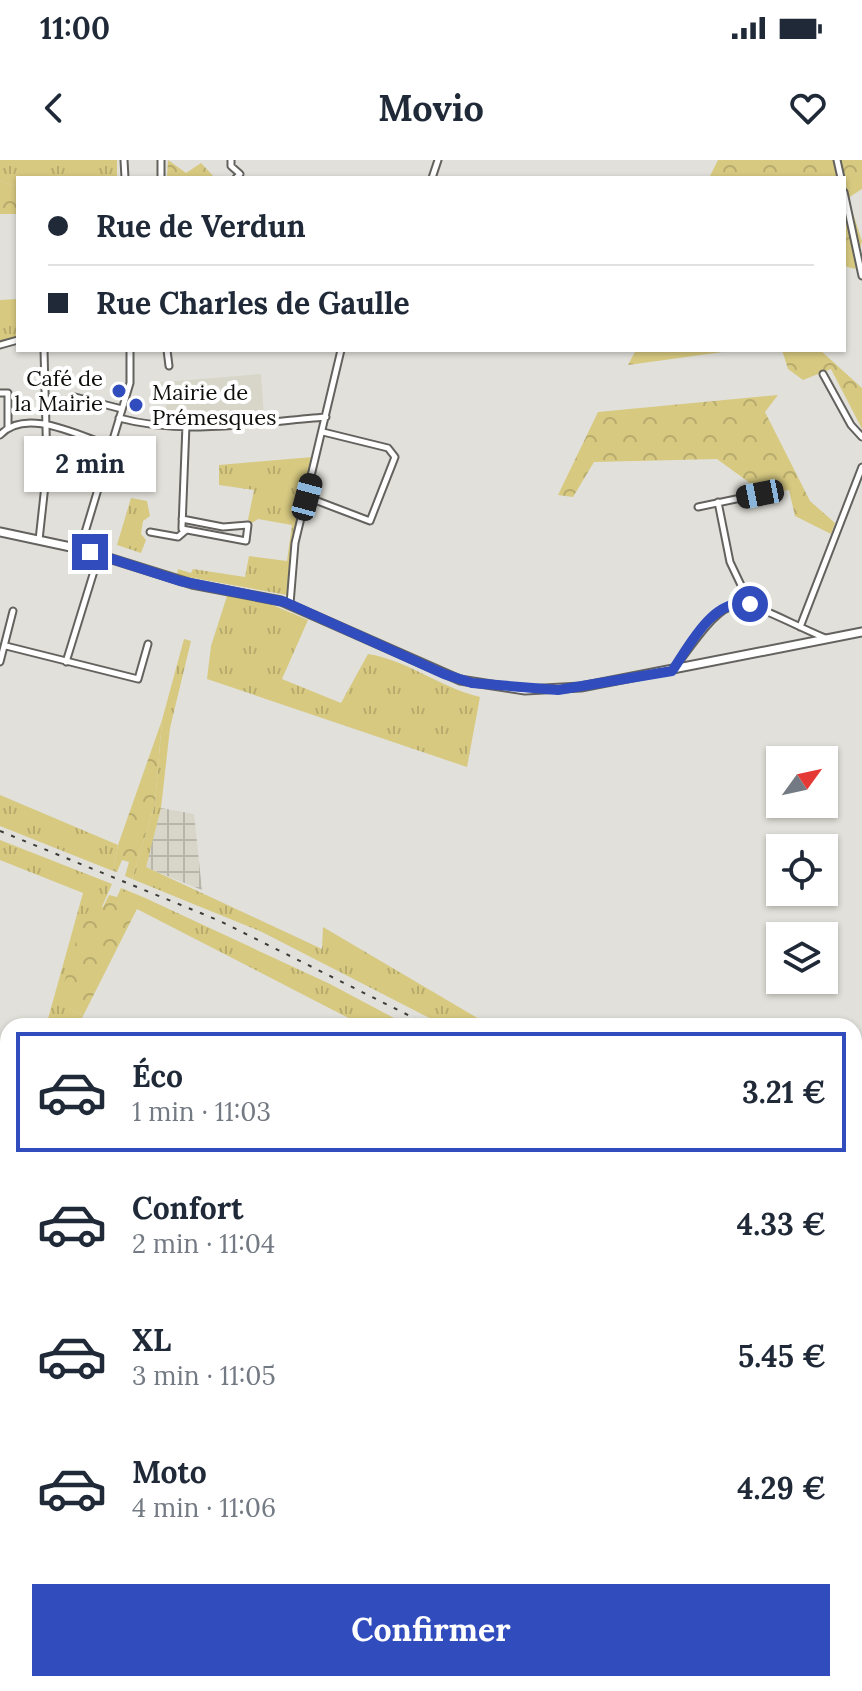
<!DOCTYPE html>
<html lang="fr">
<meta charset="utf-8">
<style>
body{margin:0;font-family:Lora,serif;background:#f6f6f7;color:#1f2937;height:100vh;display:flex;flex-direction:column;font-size:30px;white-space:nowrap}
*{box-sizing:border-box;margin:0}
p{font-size:26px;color:#747a83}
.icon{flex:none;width:44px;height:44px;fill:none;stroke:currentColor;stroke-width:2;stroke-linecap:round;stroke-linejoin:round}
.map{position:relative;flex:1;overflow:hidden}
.side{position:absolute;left:0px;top:858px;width:862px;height:674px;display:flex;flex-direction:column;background:#fff;border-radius:24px 24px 0 0;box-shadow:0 2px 6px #0004}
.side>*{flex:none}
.banner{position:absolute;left:16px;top:16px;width:830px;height:176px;border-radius:0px;box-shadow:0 2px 6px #0004;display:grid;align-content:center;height:176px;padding:0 32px;background:#fff}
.needle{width:52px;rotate:57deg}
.fabs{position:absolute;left:766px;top:586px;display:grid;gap:16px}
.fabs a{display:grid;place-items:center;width:72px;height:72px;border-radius:0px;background:#fff;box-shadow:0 2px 6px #0004;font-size:40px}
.end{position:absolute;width:36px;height:36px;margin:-18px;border:10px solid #304cbd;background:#fff;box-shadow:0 0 0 4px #fff}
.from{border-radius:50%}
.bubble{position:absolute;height:56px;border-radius:0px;background:#fff;box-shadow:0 2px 6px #0004;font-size:26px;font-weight:700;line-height:56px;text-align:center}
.car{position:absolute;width:24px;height:48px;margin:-24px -12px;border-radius:10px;box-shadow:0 0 6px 2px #0007;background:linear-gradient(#222 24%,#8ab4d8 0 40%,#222 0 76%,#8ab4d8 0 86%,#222 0)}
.banner b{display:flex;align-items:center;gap:28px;height:76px;font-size:30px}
.banner b+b{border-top:2px solid #e0e1e3}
.banner i{width:20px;height:20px;background:#1f2937}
ul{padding:14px 0 0;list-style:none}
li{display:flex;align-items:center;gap:24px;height:120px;margin:0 16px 12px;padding:0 16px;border:4px solid transparent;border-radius:0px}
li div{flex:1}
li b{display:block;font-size:30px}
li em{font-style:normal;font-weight:700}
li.selected{border-color:#304cbd}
li>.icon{width:72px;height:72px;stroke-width:1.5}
.action{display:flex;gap:16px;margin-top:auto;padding:16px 32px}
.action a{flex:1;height:92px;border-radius:0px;background:#304cbd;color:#fff;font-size:32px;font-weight:700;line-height:92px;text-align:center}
.status{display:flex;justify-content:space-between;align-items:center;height:56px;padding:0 40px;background:#fff;direction:ltr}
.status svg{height:22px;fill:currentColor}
header{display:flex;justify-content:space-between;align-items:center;height:104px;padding:0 32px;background:#fff;font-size:36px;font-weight:700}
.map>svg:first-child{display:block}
.built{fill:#d8d6c8}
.industrial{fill:url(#industrial-grid)}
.grass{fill:url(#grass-tufts)}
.forest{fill:url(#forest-crowns)}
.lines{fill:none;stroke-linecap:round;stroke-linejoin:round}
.street-casing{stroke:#63625e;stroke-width:9}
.secondary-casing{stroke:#63625e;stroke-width:11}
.street{stroke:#fff;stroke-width:5}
.secondary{stroke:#fff;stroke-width:7}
.rail{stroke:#3c3c39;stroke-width:2;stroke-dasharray:4 8;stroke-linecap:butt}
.route{stroke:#304cbd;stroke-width:10}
.poi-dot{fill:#304cbd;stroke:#fff;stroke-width:3}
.labels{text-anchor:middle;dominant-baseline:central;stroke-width:8;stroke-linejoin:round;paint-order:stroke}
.poi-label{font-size:22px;fill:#0e0e0c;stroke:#fff;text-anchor:end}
</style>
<div class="status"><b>11:00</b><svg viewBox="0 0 49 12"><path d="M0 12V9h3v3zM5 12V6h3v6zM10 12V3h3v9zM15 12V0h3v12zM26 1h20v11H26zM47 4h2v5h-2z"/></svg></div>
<header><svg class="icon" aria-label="back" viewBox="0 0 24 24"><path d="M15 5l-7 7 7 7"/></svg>Movio<svg class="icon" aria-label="heart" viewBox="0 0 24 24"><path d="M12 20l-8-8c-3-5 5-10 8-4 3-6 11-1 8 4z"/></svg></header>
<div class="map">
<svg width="862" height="1531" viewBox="0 0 862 1531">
<defs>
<pattern id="industrial-grid" width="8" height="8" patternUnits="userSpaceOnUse" patternTransform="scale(2)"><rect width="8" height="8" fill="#d8d6c8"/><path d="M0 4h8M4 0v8" fill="none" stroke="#b8b6ab"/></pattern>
<pattern id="grass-tufts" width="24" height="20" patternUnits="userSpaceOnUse" patternTransform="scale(2)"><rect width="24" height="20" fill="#d7c980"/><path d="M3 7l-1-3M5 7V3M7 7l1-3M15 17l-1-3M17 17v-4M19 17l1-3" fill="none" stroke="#b7ab6d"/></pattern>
<pattern id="forest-crowns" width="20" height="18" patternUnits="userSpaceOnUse" patternTransform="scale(2)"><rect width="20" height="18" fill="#d7c980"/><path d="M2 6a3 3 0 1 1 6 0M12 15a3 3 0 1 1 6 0" fill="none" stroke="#b7ab6d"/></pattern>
</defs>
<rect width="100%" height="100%" fill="#e1e0da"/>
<!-- built -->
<path class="built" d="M261,214l3,44 -98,4v-23h-13l-1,-16z
M862,1434v97h-63l4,-7h51v-79z
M262,1524h263l12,7h-282z"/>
<!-- industrial -->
<path class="industrial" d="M161,648l33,6 8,76 -57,-23z"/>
<!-- grass -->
<path class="grass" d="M0,0h117v18h-99v9l-18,-6z
M18,139v38l-18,5v-42z
M313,297l-18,68 -8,70 -110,-20 1,-6 13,4 2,-4 52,8 4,-21 38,5 5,-36 -34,-6 -6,4 -4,-3 6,-30 -35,-5v-20z
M131,338l16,3 3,15 -7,5 -2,13 5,6 -5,13 -24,-8z
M227,436l43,8 38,16 -26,59 59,24 27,-49c39,6 73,34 112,43l-13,70 -260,-88 4,-33z
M184,479l7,2 -21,87 -9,80 -15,59 176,82 1,-22 168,99h-46l-183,-94 -130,-53 23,-75 7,-84z
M0,635l118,50 -5,26 -113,-45z
M0,680l112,44 -52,118 23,14 -5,10h-32l37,-133 -83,-33z
M143,737l187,87 79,42h-45l-229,-118z"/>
<!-- forest -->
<path class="forest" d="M168,0l18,13 15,-10 14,15h-48z
M718,0h144v29l-14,9 14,43 -7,28 -11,-3v-88h-135z
M0,21l18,6v27h-18z
M636,190h101l-109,15z
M782,190h38l42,38v41l-31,-60 -28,11 -15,-11z
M778,235l-13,17 45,89 25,22 -4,11 -36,-18 -6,-26 -24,4 -48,-35 -123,3 -21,35 -15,-2 40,-83z
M162,560l-7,84 -23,75 -7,-3 4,-14 -7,-2 -5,12 -4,-1 5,-26z
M121,728l22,9 -60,119 -24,-14 22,-79 10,-17 12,1 6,-12 8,2z"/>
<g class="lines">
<defs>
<path id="street" d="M124,0l1,18
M161,0v18
M231,0v6l9,8 -4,4
M837,0l4,18
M432,18l6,-18
M844,32l18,84
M0,185l18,-5
M167,190l2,16
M823,214l28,51 11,12
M0,233h8v34
M75,237l47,12
M119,258c66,18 140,4 207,-1
M0,275c26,-29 81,2 111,11
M47,307l53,19
M307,337l63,24 25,-64 -7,-9 -65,-16
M718,342l12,60 20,42
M698,347l62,-13
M182,359l41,8 25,-2 -2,16 -64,-12v-2l4,-102
M150,372l28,5 7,-6
M39,380l8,-73 -3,-117
M80,389l50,-166v-33
M290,444l5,-61 46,-193
M800,467l62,-160
M6,486l132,33 10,-35
M0,502l13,-51
M66,502l33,-107
M673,510c65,-90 57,-73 152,-32
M327,1524l13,7
M511,1524l12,7
M314,1531l3,-7"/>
<path id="secondary" d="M0,372l80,17 112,35 89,17 179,79 65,10 56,-3 281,-55"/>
</defs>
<!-- street casing -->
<use href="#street" class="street-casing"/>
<!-- secondary casing -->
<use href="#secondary" class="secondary-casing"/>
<!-- street -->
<use href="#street" class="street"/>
<!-- secondary -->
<use href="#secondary" class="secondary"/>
<!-- rail -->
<path class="rail" d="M0,671l220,90 210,105
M854,1151l8,6"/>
</g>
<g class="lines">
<!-- route -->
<path class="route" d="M90,392l90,29 105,21 159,72 28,9 86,7 114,-19c18,-26 41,-74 78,-67"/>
</g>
<!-- markers -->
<g class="poi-dot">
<circle cx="119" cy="231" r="8"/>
<circle cx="136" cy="245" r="8"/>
</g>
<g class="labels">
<!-- poi labels -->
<g class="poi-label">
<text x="103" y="218">Café de<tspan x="103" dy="25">la Mairie</tspan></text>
<text x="152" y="232" text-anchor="start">Mairie de<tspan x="152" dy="25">Prémesques</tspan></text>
</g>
</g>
</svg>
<div class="fabs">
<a><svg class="needle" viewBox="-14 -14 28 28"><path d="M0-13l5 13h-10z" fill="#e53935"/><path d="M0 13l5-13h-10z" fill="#747a83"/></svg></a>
<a><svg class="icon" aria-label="locate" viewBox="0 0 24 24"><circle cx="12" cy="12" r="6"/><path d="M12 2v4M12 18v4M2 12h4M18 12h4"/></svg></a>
<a><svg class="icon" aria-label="layers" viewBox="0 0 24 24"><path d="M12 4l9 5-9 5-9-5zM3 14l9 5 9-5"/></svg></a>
</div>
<i class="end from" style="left:750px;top:444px"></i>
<i class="end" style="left:90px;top:392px"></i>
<div class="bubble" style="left:24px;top:276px;width:132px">2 min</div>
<i class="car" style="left:760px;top:334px;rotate:259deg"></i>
<i class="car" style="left:307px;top:337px;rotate:15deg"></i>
<div class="banner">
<b><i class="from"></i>Rue de Verdun</b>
<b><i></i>Rue Charles de Gaulle</b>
</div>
<section class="side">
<ul>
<li class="selected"><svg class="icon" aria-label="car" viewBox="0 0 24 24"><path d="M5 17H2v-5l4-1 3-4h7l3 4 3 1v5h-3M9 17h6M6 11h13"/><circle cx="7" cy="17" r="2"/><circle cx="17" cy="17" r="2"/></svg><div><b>Éco</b><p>1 min · 11:03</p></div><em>3.21 €</em></li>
<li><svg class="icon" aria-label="car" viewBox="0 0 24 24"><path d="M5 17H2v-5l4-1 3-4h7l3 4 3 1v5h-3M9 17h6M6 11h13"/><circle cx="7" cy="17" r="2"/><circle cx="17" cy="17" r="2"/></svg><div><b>Confort</b><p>2 min · 11:04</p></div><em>4.33 €</em></li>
<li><svg class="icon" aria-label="car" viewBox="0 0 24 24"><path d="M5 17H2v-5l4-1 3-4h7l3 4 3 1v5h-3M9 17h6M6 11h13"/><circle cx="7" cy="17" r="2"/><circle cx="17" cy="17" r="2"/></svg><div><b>XL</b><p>3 min · 11:05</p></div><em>5.45 €</em></li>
<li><svg class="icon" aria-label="car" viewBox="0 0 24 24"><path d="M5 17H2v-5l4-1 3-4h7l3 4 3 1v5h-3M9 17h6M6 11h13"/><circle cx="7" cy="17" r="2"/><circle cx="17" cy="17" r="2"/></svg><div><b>Moto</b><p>4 min · 11:06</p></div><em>4.29 €</em></li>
</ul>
<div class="action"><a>Confirmer</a></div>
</section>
</div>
